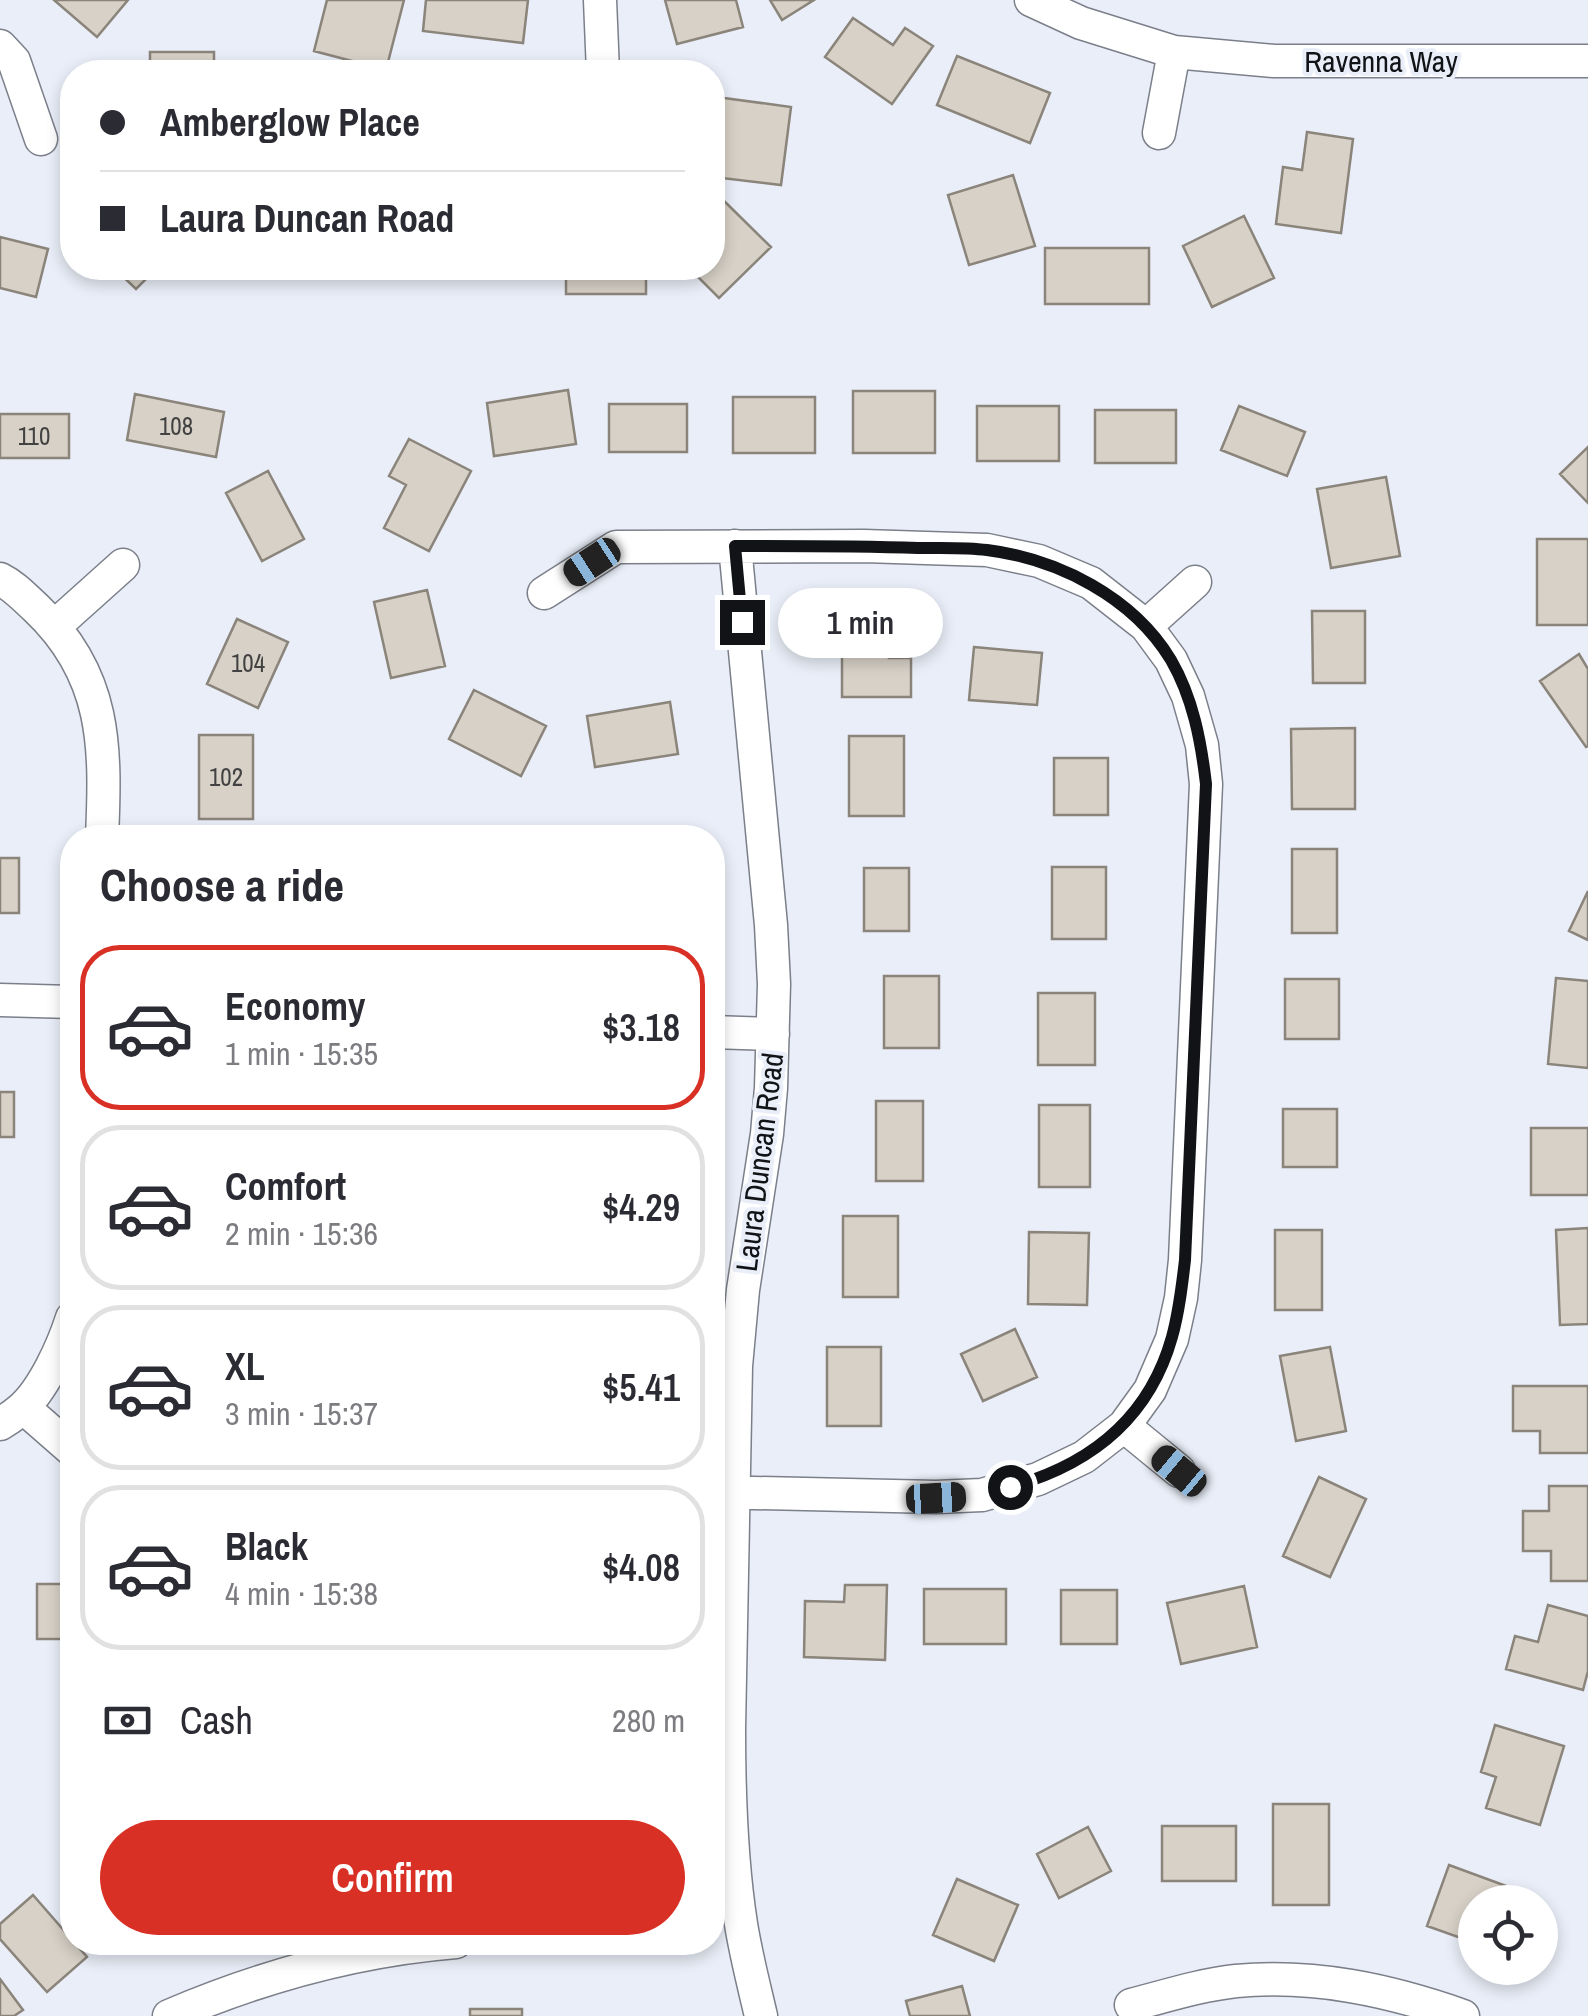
<!DOCTYPE html>
<meta charset="utf-8">
<style>
body{margin:0;font-family:"Archivo Narrow",sans-serif;background:#f2f2f3;color:#2b2b33;height:100vh;display:flex;flex-direction:column;font-size:38px;white-space:nowrap}
*{box-sizing:border-box;margin:0}
p{font-size:32px;color:#7c7c81}
.icon{flex:none;width:55px;height:55px;fill:none;stroke:currentColor;stroke-width:2;stroke-linecap:round;stroke-linejoin:round}
.map{position:relative;flex:1;overflow:hidden}
.side{position:absolute;left:60px;top:825px;width:665px;height:1130px;display:flex;flex-direction:column;background:#fff;border-radius:40px;box-shadow:0 5px 15px #0003}
.side>*{flex:none}
.banner{position:absolute;left:60px;top:60px;width:665px;height:220px;border-radius:40px;box-shadow:0 5px 15px #0003;display:grid;align-content:center;height:220px;padding:0 40px;background:#fff}
.tools{position:absolute;left:1458px;top:1885px;display:grid;gap:20px}
.tools a{display:grid;place-items:center;width:100px;height:100px;border-radius:50%;background:#fff;box-shadow:0 5px 15px #0003;font-size:50px}
.end{position:absolute;width:45px;height:45px;margin:-22px;border:12px solid #111316;background:#fff;box-shadow:0 0 0 5px #fff}
.from{border-radius:50%}
.bubble{position:absolute;height:70px;border-radius:35px;background:#fff;box-shadow:0 5px 15px #0003;font-size:32px;font-weight:600;line-height:70px;text-align:center}
.car{position:absolute;width:30px;height:60px;margin:-30px -15px;border-radius:12px;box-shadow:0 0 8px 2px #0007;background:linear-gradient(#222 24%,#8ab4d8 0 40%,#222 0 76%,#8ab4d8 0 86%,#222 0)}
.banner b{display:flex;align-items:center;gap:35px;height:95px;font-size:38px}
.banner b+b{border-top:2px solid #e1e1e2}
.banner i{width:25px;height:25px;background:#2b2b33}
ul{padding:0;list-style:none}
li{display:flex;align-items:center;gap:30px;height:165px;margin:0 20px 15px;padding:0 20px;border:5px solid #e1e1e2;border-radius:40px}
li div{flex:1}
li b{display:block;font-size:38px}
li em{font-style:normal;font-weight:600}
li.current{border-color:#d93025}
li>.icon{width:90px;height:90px;stroke-width:1.5}
h2{padding:0 40px;font-size:45px;line-height:120px}
.pay{display:flex;align-items:center;gap:25px;height:110px;padding:0 40px;font-size:38px}
.pay p{margin-inline-start:auto}
.action{display:flex;gap:20px;margin-top:auto;padding:20px 40px}
.action a{flex:1;height:115px;border-radius:60px;background:#d93025;color:#fff;font-size:40px;font-weight:600;line-height:115px;text-align:center}
.map>svg:first-child{display:block}
.building{fill:#d7d1c7;stroke:#8a847b;stroke-width:2.5}
.lines{fill:none;stroke-linecap:round;stroke-linejoin:round}
.street-casing{stroke:#7b7f89;stroke-width:35}
.street{stroke:#fff;stroke-width:32}
.route{stroke:#111316;stroke-width:12}
.labels{text-anchor:middle;dominant-baseline:central;stroke-width:8;stroke-linejoin:round;paint-order:stroke}
.number-label{font-size:25px;fill:#424242}
.street-label{font-size:30px;fill:#111316;stroke:#e9eef8}
</style>
<div class="map">
<svg width="1588" height="2016" viewBox="0 0 1588 2016">
<rect width="100%" height="100%" fill="#e9eef8"/>
<!-- building -->
<path class="building" d="M54,0h74l-31,37z
M327,0h77l-18,70 -72,-19z
M426,0h102l-5,43 -100,-12z
M665,0h71l7,27 -66,17z
M770,0h44l-32,20z
M853,18l40,27 12,-17 28,18 -41,58 -67,-47z
M150,52h64v20h-64z
M957,56l93,37 -20,50 -93,-38z
M724,98l67,9 -10,78 -68,-8z
M1307,132l46,7 -12,94 -65,-9 7,-57 19,3z
M1013,175l22,71 -66,19 -21,-70z
M718,195l53,52 -52,51 -30,-30h23v-68z
M1244,216l30,62 -62,29 -29,-61z
M0,237l48,12 -12,48 -36,-9z
M1045,248h104v56h-104z
M114,268h43l-21,21z
M566,268h80v26h-80z
M568,390l8,54 -82,12 -7,-53z
M853,391h82v62h-82z
M135,394l89,18 -8,45 -89,-17z
M733,397h82v56h-82z
M609,404h78v48h-78z
M977,406h82v55h-82z
M1239,406l66,26 -18,44 -66,-26z
M1095,410h81v53h-81z
M0,414h69v44h-69z
M409,439l62,32 -42,80 -45,-23 22,-43 -17,-9z
M1588,447v56l-28,-29z
M268,471l36,68 -42,22 -36,-68z
M1386,477l14,79 -69,12 -14,-79z
M1537,539h51v86h-51z
M427,590l18,76 -54,12 -17,-76z
M1312,611h53v72h-52z
M842,615h47v43h22v39h-69z
M237,619l51,23 -30,66 -51,-24z
M974,647l68,6 -5,52 -68,-5z
M1579,654l9,15v77l-2,1 -46,-66z
M474,690l72,36 -25,50 -72,-37z
M670,702l8,52 -83,13 -8,-51z
M1355,728v81h-63l-1,-80z
M199,735h54v84h-54z
M849,736h55v80h-55z
M1054,758h54v57h-54z
M1292,849h45v84h-45z
M0,858h19v55h-19z
M1052,867h54v72h-54z
M864,868h45v63h-45z
M1588,891v49l-19,-9z
M884,976h55v72h-55z
M1556,978l32,3v87l-40,-4z
M1285,979h54v60h-54z
M1038,993h57v72h-57z
M0,1092h14v45h-14z
M876,1101h47v80h-47z
M1039,1105h51v82h-51z
M1283,1109h54v58h-54z
M1531,1128h57v67h-57z
M843,1216h55v81h-55z
M1588,1228v96l-28,1 -4,-95z
M1275,1230h47v80h-47z
M1029,1232l60,1 -2,72 -59,-1z
M1015,1329l22,48 -54,24 -22,-47z
M827,1347h54v79h-54z
M1330,1347l16,84 -50,10 -16,-85z
M1513,1386h75v67h-48v-22h-27z
M1319,1477l47,22 -36,78 -47,-21z
M1549,1486h39v95h-37v-30h-28v-40h26z
M37,1584h35v55h-35z
M845,1585h42l-2,75 -81,-3 1,-56 39,1z
M1244,1586l13,61 -76,17 -14,-61z
M924,1589h82v55h-82z
M1061,1590h56v54h-56z
M1548,1605l40,11v55l-5,19 -77,-21 9,-33 23,6z
M1495,1725l69,21 -24,79 -54,-17 10,-31 -15,-5z
M1273,1804h56v101h-56z
M1162,1826h74v55h-74z
M1088,1827l23,44 -52,27 -22,-44z
M1449,1865l68,25 -5,12h-37v41l-48,-17z
M957,1879l61,26 -24,56 -61,-26z
M33,1895l54,62 -40,35 -47,-53v-15z
M0,1979l23,31 -9,6h-14z
M962,1986l8,30h-60l-4,-15z
M470,2009h52v7h-52z"/>
<g class="lines">
<defs>
<path id="street" d="M600,0l3,72
M1031,0l50,23 93,29 100,9h314
M0,46l14,15 27,78
M1159,133l15,-81
M735,546l36,379 3,59 -3,104 -4,46 -24,156 -7,76 -7,363c0,65 2,131 12,195 5,31 13,62 20,92
M0,579c14,7 24,18 36,29 71,67 70,139 66,230
M544,593l72,-46 248,-1 123,4 52,11 52,22 55,43 25,34 17,36 14,49 4,39 -21,476 -4,38 -9,41 -22,51 -26,36 -40,31 -46,22 -56,16 -46,2 -224,-5
M55,626l68,-61
M1146,626l49,-44
M0,1000l72,2
M712,1032l61,2
M24,1408l48,42
M0,1424c7,-4 14,-9 20,-14 23,-19 43,-64 52,-92
M1124,1426l55,45
M1131,2005c35,-9 69,-20 105,-24 79,-7 153,9 227,35
M169,2016c91,-39 188,-66 287,-74"/>
</defs>
<!-- street casing -->
<use href="#street" class="street-casing"/>
<!-- street -->
<use href="#street" class="street"/>
</g>
<g class="lines">
<!-- route -->
<path class="route" d="M742,622l-7,-76c61,0 122,0 183,2 23,0 47,-1 69,2 71,9 146,47 184,110 22,38 30,81 35,124l-21,476c-3,26 -6,52 -13,77 -23,82 -82,128 -162,150"/>
</g>
<g class="labels">
<!-- number labels -->
<g class="number-label">
<text x="176" y="426">108</text>
<text x="34" y="436">110</text>
<text x="248" y="663">104</text>
<text x="226" y="777">102</text>
</g>
<!-- street labels -->
<g class="street-label">
<text x="1381" y="61">Ravenna Way</text>
<text transform="translate(759 1162) rotate(-83)">Laura Duncan Road</text>
</g>
</g>
</svg>
<div class="tools">
<a><svg class="icon" aria-label="locate" viewBox="0 0 24 24"><circle cx="12" cy="12" r="6"/><path d="M12 2v4M12 18v4M2 12h4M18 12h4"/></svg></a>
</div>
<i class="end from" style="left:1010px;top:1487px"></i>
<i class="end" style="left:742px;top:622px"></i>
<div class="bubble" style="left:778px;top:588px;width:165px">1 min</div>
<i class="car" style="left:592px;top:562px;rotate:237deg"></i>
<i class="car" style="left:1179px;top:1471px;rotate:310deg"></i>
<i class="car" style="left:936px;top:1498px;rotate:87deg"></i>
<div class="banner">
<b><i class="from"></i>Amberglow Place</b>
<b><i></i>Laura Duncan Road</b>
</div>
<section class="side">
<h2>Choose a ride</h2>
<ul>
<li class="current"><svg class="icon" aria-label="car" viewBox="0 0 24 24"><path d="M5 17H2v-5l4-1 3-4h7l3 4 3 1v5h-3M9 17h6M6 11h13"/><circle cx="7" cy="17" r="2"/><circle cx="17" cy="17" r="2"/></svg><div><b>Economy</b><p>1 min · 15:35</p></div><em>$3.18</em></li>
<li><svg class="icon" aria-label="car" viewBox="0 0 24 24"><path d="M5 17H2v-5l4-1 3-4h7l3 4 3 1v5h-3M9 17h6M6 11h13"/><circle cx="7" cy="17" r="2"/><circle cx="17" cy="17" r="2"/></svg><div><b>Comfort</b><p>2 min · 15:36</p></div><em>$4.29</em></li>
<li><svg class="icon" aria-label="car" viewBox="0 0 24 24"><path d="M5 17H2v-5l4-1 3-4h7l3 4 3 1v5h-3M9 17h6M6 11h13"/><circle cx="7" cy="17" r="2"/><circle cx="17" cy="17" r="2"/></svg><div><b>XL</b><p>3 min · 15:37</p></div><em>$5.41</em></li>
<li><svg class="icon" aria-label="car" viewBox="0 0 24 24"><path d="M5 17H2v-5l4-1 3-4h7l3 4 3 1v5h-3M9 17h6M6 11h13"/><circle cx="7" cy="17" r="2"/><circle cx="17" cy="17" r="2"/></svg><div><b>Black</b><p>4 min · 15:38</p></div><em>$4.08</em></li>
</ul>
<div class="pay"><svg class="icon" aria-label="cash" viewBox="0 0 24 24"><path d="M3 7h18v10H3z"/><circle cx="12" cy="12" r="2"/></svg>Cash<p>280 m</p></div>
<div class="action"><a>Confirm</a></div>
</section>
</div>
